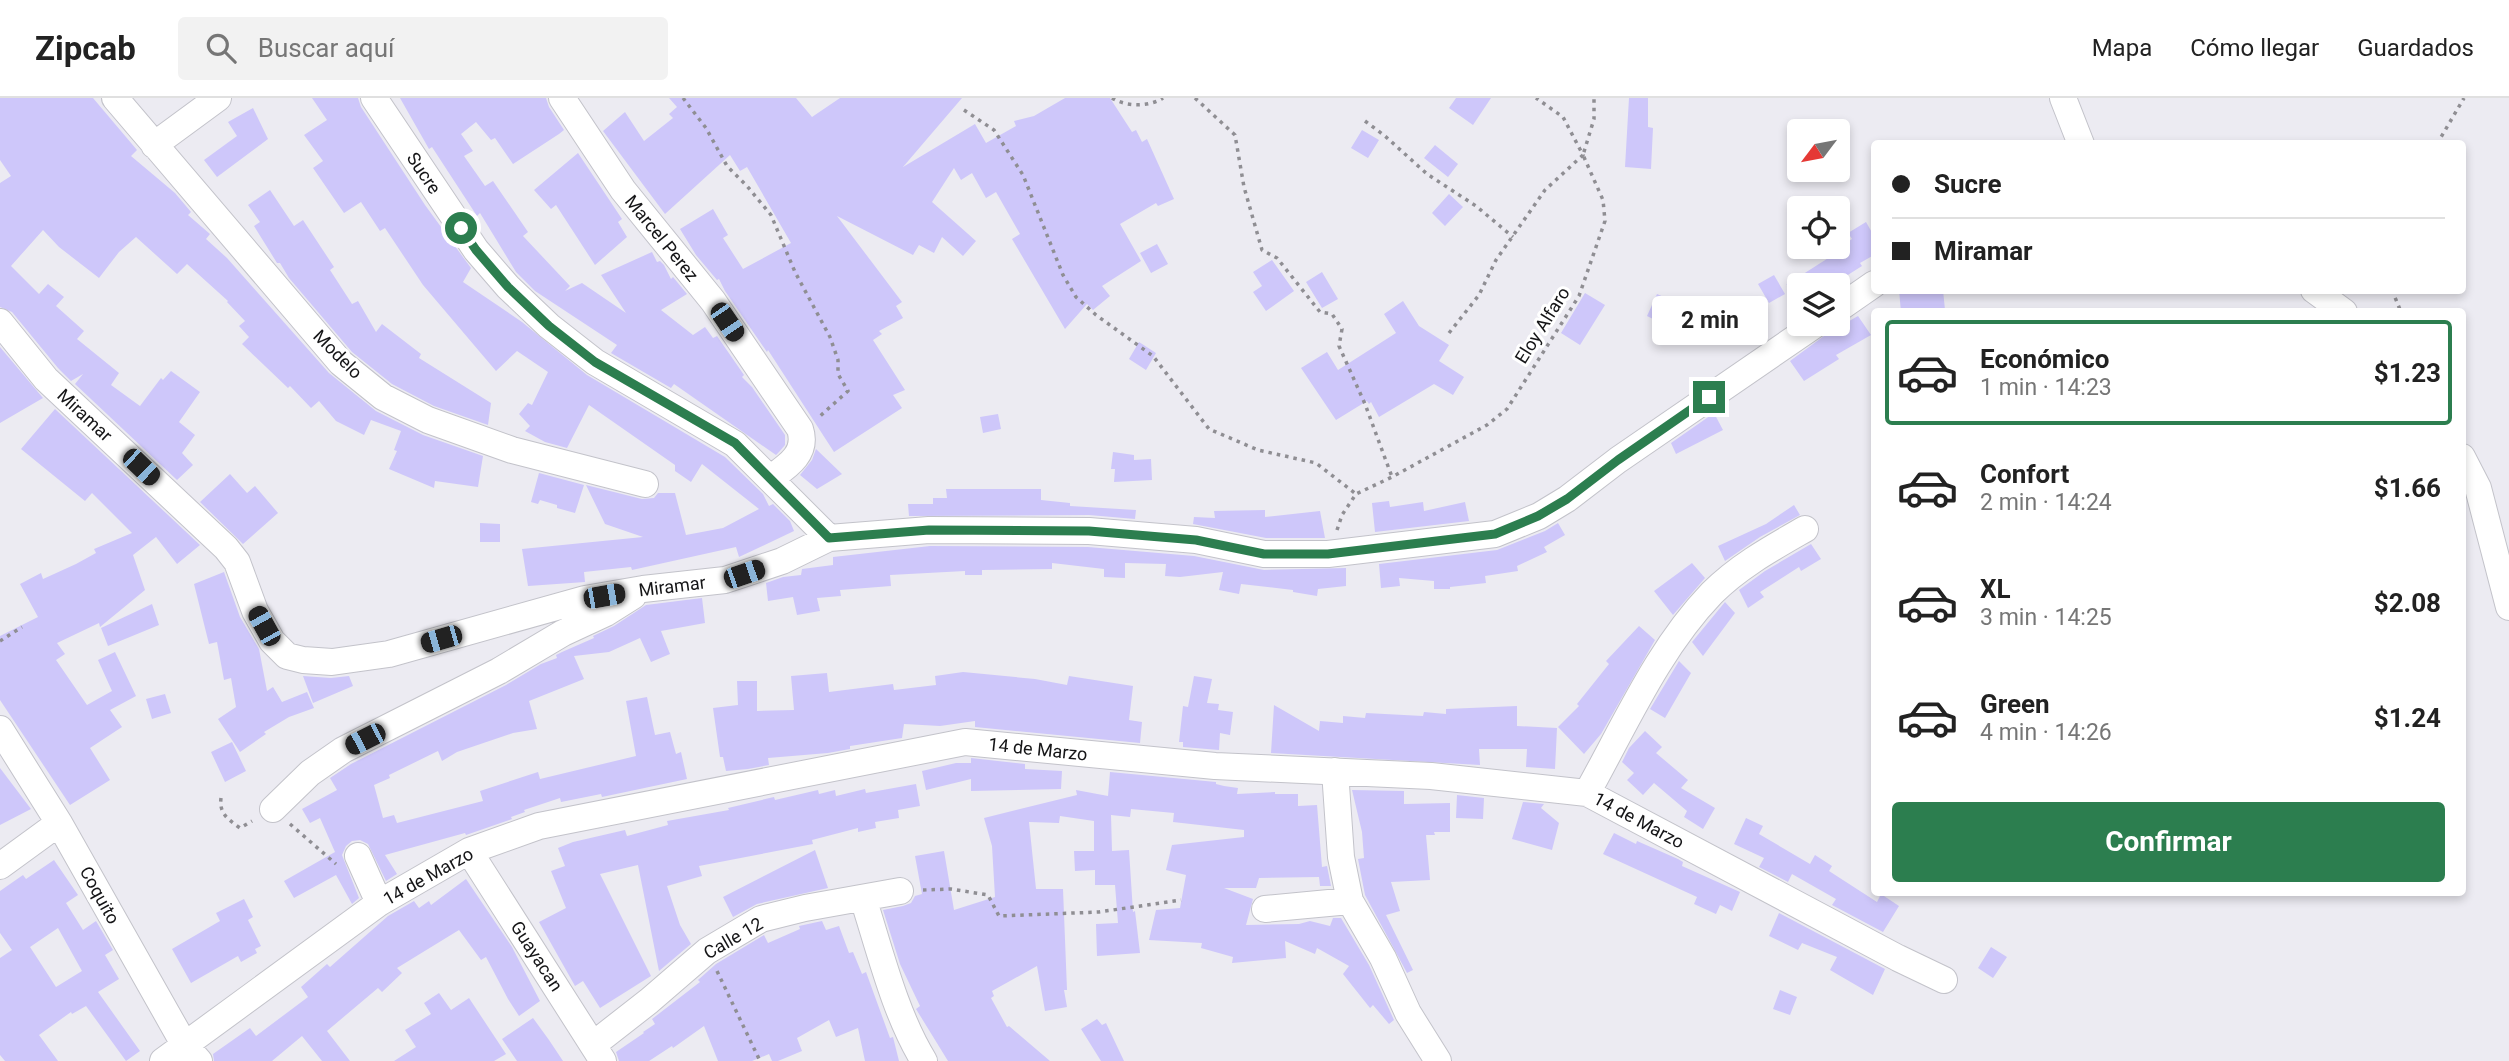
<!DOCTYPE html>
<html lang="es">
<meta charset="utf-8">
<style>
body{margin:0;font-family:Roboto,sans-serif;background:#f2f2f2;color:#222;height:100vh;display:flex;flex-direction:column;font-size:26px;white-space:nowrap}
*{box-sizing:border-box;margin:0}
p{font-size:23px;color:#767676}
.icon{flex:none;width:38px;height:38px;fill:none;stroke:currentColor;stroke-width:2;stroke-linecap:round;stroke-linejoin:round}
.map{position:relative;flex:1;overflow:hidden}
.drawer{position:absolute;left:1871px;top:210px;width:595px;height:588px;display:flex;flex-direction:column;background:#fff;border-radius:7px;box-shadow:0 4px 10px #0003}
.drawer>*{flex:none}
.top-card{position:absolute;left:1871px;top:42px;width:595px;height:154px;border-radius:7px;box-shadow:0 4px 10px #0003;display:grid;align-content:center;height:154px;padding:0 21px;background:#fff}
.needle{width:46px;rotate:238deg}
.tools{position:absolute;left:1787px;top:21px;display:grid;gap:14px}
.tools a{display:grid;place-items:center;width:63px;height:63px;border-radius:7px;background:#fff;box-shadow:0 4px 10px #0003;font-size:35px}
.end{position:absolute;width:32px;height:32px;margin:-16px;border:9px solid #2c7e4f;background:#fff;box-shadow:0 0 0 4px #fff}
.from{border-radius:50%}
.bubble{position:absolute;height:49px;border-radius:7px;background:#fff;box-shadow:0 4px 10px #0003;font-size:23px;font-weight:700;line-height:49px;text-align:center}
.car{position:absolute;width:21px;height:42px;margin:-21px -10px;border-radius:9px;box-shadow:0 0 5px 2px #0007;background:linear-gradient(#222 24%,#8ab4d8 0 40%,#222 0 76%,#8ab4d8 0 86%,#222 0)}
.top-card b{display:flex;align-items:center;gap:24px;height:66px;font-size:26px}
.top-card b+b{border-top:2px solid #e0e0e0}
.top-card i{width:18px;height:18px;background:#222}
ul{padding:12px 0 0;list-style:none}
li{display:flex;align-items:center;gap:21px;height:105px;margin:0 14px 10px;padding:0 7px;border:4px solid transparent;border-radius:7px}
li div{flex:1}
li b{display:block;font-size:26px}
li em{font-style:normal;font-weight:700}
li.current{border-color:#2c7e4f}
li>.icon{width:63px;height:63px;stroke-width:1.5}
.button{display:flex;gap:14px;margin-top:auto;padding:14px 21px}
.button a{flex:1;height:80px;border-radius:7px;background:#2c7e4f;color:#fff;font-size:28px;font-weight:700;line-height:80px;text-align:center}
header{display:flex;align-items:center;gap:42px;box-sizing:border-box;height:98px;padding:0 35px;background:#fff;border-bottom:2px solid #e0e0e0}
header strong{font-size:33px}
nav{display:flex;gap:38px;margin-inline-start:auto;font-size:24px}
.search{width:490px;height:63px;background:#f2f2f2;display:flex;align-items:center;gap:18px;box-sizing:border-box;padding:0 24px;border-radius:7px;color:#767676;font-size:26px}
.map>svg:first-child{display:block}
.building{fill:#cec7fa;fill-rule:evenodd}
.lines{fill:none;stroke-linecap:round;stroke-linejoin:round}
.minor-casing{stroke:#c3c3ca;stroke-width:28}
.path{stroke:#8f8e93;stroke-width:3.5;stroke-dasharray:3.5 5;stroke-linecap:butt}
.minor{stroke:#fff;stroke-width:26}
.route{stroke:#2c7e4f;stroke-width:9}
.labels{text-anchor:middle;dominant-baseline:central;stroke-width:6;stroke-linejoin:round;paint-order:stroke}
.street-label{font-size:18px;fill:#151517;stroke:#fff}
</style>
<header>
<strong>Zipcab</strong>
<div class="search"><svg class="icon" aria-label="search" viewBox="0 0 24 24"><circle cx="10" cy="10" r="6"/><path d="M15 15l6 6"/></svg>Buscar aquí</div>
<nav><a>Mapa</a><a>Cómo llegar</a><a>Guardados</a></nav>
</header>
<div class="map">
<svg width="2509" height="963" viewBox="0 0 2509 963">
<rect width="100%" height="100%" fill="#ecebf2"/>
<!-- building -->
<path class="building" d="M0,0h93l44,52 -6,6 44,37 16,19 -3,3 22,19 -4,5 21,19 102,115 47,38 47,24 60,21 -5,31 -43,-6 -1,7 -45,-19 8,-18 -3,-1 7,-19 -30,-11 -7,15 -28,-14 -17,-20 -8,7 -21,-22 -2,2 -46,-44 7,-7 -10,-11 6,-5 -18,-19 1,-1 -41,-37 -10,10 -41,-37 -17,15 -20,26 -40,-31 -16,-17 -32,36 28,28 9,-10 16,13 -8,9 28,25 -7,8 42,34 -8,12 29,21 21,-28 2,2 8,-9 29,21 -21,30 16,13 -13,18 11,12 -16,15 -102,-96 8,-10 -12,7 -13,-13 -46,-56 -12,-5v-124l11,-7 -11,-16z
M312,0h46l3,9 64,98 46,63 -8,14 59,40 65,53 138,82 38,37 6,12 4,-2 17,17 4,10 -55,26 -3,-10 -104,23 -1,-3 -47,5 1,10 -57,4 -6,-37 121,-12 -38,-13 -19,-39 56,14 12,-1 4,-5h17l11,42 37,-7 36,-19 -57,-45 -11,18 -16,-11v-6l-86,-60 -22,43 -22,-6 -20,-11 5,-5 -11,-12 9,-11 4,2 16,-33 -31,-21 -21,20 -73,-86 -38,-57 -5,3 -19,-29 -17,11 -31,-45 10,-7 -19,-26 23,-15z
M400,0h146l3,9 15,23 -5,4 -46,30 -18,-26 -4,2 -15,-18 -15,12 12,17 -9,5 21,30 8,-5 35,51 -5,4 47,50 -5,5 17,-8 44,30 -25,-38 51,-23 5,10 3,-1 4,4 7,14 2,-2 14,17 -26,16 32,25 12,-8 8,11 4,-2 27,39 -2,2 10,10 33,48v10l-6,7 -3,3 -102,-71 -3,4 -60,-35 6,-8 -82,-54 -19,-19 -36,-59 -3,3 -45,-69 -3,2z
M669,0h127l16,19 28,-19h122l-59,69 72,-43 11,19 30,-17 -2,-5 20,-5 31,-18h45l22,34 4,-2 6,12 5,-3 27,60 -16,7 -2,-3 -36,21 21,37 -39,25 8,10 -17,14 -6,-6 -22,25 -53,-90 8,-5 -24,-42 -10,6 -14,-25 -11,7 -7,-12 -22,34 44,39 -13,15 -21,-19 -8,16 -15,-8 -6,10 -76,-39 65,86 -6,4 7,12 -24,13 3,3 -9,6 32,50 -12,5 9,13 -68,44 -66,-102 -1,2 -42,-61 -6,-12 -2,1 -21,-25 -16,-26 33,-20 15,26 -5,3 20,31 48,-26 -44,-76 -7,4 -10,-16 -65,59 -62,-83 22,-19 19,29 29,-23 -4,-4 8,-7z
M1456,0h35l-18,27 -24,-17z
M1629,0h19v29l5,1 -2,41 -26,-2z
M253,10l15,31 -51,38 -13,-17 33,-24 -9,-14z
M1362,32l17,10 -11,18 -17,-10z
M1435,47l23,19 -10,13 -24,-19z
M578,55l44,66 -4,3 9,15 -32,28 -39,-60 -5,4 -17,-19z
M270,92l24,36 9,-6 31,47 -4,3 22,34 6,-3 18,31 6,-8 39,30 -2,4 72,45 -3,22 -54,-19 -42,-22 -40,-32 -63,-74 -9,-15h-3l-23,-37 6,-4 -12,-17z
M1449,96l14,13 -18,19 -13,-13z
M1866,124l8,14v19l-14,8 2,3 -30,19h-46l47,-30 -2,-3 21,-13 -4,-6z
M1157,146l11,20 -17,9 -11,-20z
M1272,162l22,31 -28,20 -13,-19 9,-6 -9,-14z
M1322,174l16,27 -16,9 -16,-26z
M1774,177l11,19 -16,9 -11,-19z
M1899,192h44l2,20 -44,2z
M1585,195l20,12 -25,40 -19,-12z
M1657,196l18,8 -10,23 -18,-9z
M1403,203l16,25 30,19 -10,16 25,16 -11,18 -19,-11 -55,33 -8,-15 -2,2 -2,-3 -31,19 -35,-52 26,-16 11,18 58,-37 -12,-19z
M1858,218l13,19 -35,20 3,4 -35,22 -14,-20 38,-28z
M1139,244l17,11 -10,17 -17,-11z
M0,249l43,51 -43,25z
M55,311l145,136 -23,19 -21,-27 -23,18 12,35 -45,37 -1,-4 -42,20 8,11 -9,6 31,45 25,-14 -14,-31 17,-8 21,44 -26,14 12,17 -32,21 20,32 -40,25 -70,-105v-64l38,-19 -18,-33 21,-11 2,6 33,-15 20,-11 -2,-4 38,-16 -40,-40 -7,8 -64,-52z
M1714,315l9,17 -47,24 -5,-11z
M998,316l3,15 -18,4 -3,-16z
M816,351l26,25 -25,15 -17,-14 12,-15z
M1113,354l21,3v5l17,-1 1,21 -38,2 1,-13h-4z
M539,375l45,12 -9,28 -18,-5v-3l-17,-5 -2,4 -7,-2z
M230,376l17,19 8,-7 23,27 -35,31 -43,-42z
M946,391h95v11l29,3v3l66,4 -1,9 -46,-4 -180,1 -1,-12h25v-6h14z
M1389,403l1,6 33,-5 1,9 41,-9 4,19 -94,11 -3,-29z
M1794,407l6,10 -40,22 -35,24 -7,-15 48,-22z
M1265,412v7l55,-6 5,27h-59l-73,-14 1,-7 21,1 -1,-7z
M480,425l20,1v18h-20z
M1558,425l7,12 -21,12 3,5 -30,14 1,5 -33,5 1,7 -36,4v2h-16v-8l-35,-3 1,8 -19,2 -2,-24 118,-14 48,-19z
M1811,446l10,15 -20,12 -2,-4 -39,25 4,5 -16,11 -9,-18 26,-19z
M930,448l158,1 106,9 70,14 82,-2v18l-28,3 -1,7 -24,-4v-2l-52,-6 -2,10 -20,-4 4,-18 -43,5 -15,-1 1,-12 -41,-1v15l-21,-1v-8l-52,-6v6l-70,1v5h-17v-4l-75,4 1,11 -51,4 1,6 -24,2 3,13 -23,4 -4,-18 -25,4 -2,-18 17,-6 18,-2 1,-6 31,-4v-8z
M1692,465l13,15 -32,37 -19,-24z
M224,474l16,45 19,32 8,42 6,-4 9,15 25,-10 7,16 -25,9 -25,15 2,2 -26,18 -22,-33 18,-12 -5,-29 -7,2 -7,-38 -8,2 -15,-60z
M702,500l3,25 -44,8 9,23 -19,8 -11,-24 -31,14 -35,4 10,23 -55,22 8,28 -24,4 -56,19 -15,9 -4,-10 -49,24 1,3 -16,7 9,33 11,-3 3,8 86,-22 -3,-10 58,-19 2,7 96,-23 -10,-55 21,-4 8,38 15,-3 6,22 5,-2 6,27 -85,18 -1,-3 -40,8 -1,-4 -36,12 1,2 -14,5 1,2 -46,16 -1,-2 -80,22 12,19 -11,7 -18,-37 -8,-4 -8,1 -6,5 -4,9 17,43 -7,6 -16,-29 -42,23 -10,-17 51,-29 -15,-34 -10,5 -8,-14 35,-19 -7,-12 21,-14 155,-79 35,-21 16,-6 -1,-3 6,-3 32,-14 -1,-2 21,-10 32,-21z
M1725,504l10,11 -32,43 -11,-14z
M152,506l7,21 -51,21 -7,-18z
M1639,528l16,14 -54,94 -17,20 -26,-27 21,-21 -2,-2 32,-40 -3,-3z
M1679,563l12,12 -26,45 -15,-9z
M963,574l72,7 32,6 2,-9 64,10 -4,34 13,2 -2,21 -165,-16v-6l-35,5 -36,-2 -2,14 -52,8v3l-22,4 -60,5 1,7 -21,4 -22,2 -3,-14h-3l-7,-49 25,-3 -1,-24h20v30l37,-1 -3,-34 36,-3 2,19 64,-8 1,6 42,-5 -1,-9z
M303,578l28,2 18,-2 4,10 -40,17z
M1194,578l18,3 -5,24 12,1 -1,6 15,2 -3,23 -10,-2 -1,17 -36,-3v-5h-4l4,-36 5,1z
M165,596l6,19 -19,6 -6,-20z
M1274,607l45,26 1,-10 23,2v-7l22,2 1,-5 57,3 1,-4 22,2v-5l71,-3v20l40,2 -2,41 -29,-2 1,-18h-48l1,16 -209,-12z
M1645,633l17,16 -6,6 32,27 -7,8 34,20 -12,21 -19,-12 3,-6 -33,-28 -11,12 -16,-15 7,-7 -12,-11 7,-14z
M232,644l14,29 -21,11 -14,-30z
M971,660l54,6v5l37,2 -1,18 -90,2v-12l-45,11 -4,-19 34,-8h15z
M0,670l31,41 -31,16z
M1110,674l106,10v2l8,2 14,2 -1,6 38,-2v2h23v12l19,-1 5,62 5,-1 4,20h-11l-1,-9 -60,1 -3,10h-32l29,11 -7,26 53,-1 11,-3 20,5 3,-8h8l28,47 25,55 -5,4 -16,-19 -3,3 -27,-34 6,-8 -32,-18 -2,6 -30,-13 1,17 -54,5 1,-6 -32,-9 1,-5 -53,-3 7,-30 24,-2 6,-33 -20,-5 6,-25 72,-8v-7l-71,-8 1,-9 -43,-4 -1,8 -19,-2 1,36 17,-1 4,62 2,-1 5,42 -43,3 -1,-32 22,-1 -3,-38h-20v-15l-20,1 -1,-20h20v-30l-34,-5 -1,7 -30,-1 7,67h27l4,101h-3l3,17 -22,4 -8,-45 -45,25 2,5 -3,2 16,29 2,-1 41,35h-102l-32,-52 4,-3 -20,-42 -17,-54 20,-4 8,-3 4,-7 7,-2 -7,-38 29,-5 10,59 41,-13 -3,-51 -8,-28 93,-23 -1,-5 32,6z
M916,686l4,22 -22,4 1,8 -24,4 1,6 -18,4v-4l-46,12 1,4 -114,22 3,10 -35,10 13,39 11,19 -32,27 -21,-106 -38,9 51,102 -51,32 -17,-27 -8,5 -36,-64 27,-14 -15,-37 14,-5 -7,-18 15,-6 52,-12 2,6 41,-11 -1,-4 62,-11 -1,-2 46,-11 1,3 43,-10 1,4 16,-4 1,6 29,-7 1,4z
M1352,692l52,1v13l46,-1v29h-16l1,3h-9l4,45 -39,2 9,29 -14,4 27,55 -6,3 -42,-78 -7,-36 6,-1 -2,-26z
M1457,697l27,3 -1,21 -27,-1z
M1523,704l21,2 -3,4 18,15 -7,27 -40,-11z
M1746,720l17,8 -4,8 51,30 5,-9 17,11 -3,5 48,31 4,-8 18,12 -16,26 -51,-27 4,-6 -44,-25 -4,8 -29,-15 5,-9 -30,-14z
M1614,735l22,11 1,-3 41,18 5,3 -1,4 58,26 -8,19 -12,-6 -4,9 -22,-10 3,-7 -94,-43z
M815,752l13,38 -71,16 -24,13 -10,-20z
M54,762l24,35 -12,8 17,27 13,-9 17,29 -8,5 14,24 -21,13 42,59 -14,10 -40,-55 -14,8 -1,-2 -32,23 19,26h-53l-5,-6v-97l12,-8 -12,-17v-42l23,-16 3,4zM58,830l24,43 -26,16 -26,-40z
M466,781l46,68 28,54 -21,15 -11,-17 -22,-42 -5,3 -22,-30 -62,38 5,5 -20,19 -4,-4 -51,43 23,30h-28l-20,-25 -30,25h-58l-1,-7 37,-26 6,8 52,-39 -7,-10 26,-23 3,3 58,-51 26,-15 5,7 10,-7 2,4z
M244,801l9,18 -5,3 13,26 -6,3 2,4 -16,9 -3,-6 -47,27 -19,-34 48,-28 -4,-8z
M1779,815l106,56 -12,26 -43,-25 7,-13 -35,-14 -4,7 -29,-14z
M822,823l4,9 13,-4 10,27 4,-1 9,22 4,-2 24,66 3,-1 6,24h-34l-7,-33 -22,9 -7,-17 -32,18 5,13 -24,10h-6l-3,-7 -17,7h-34l-14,-35 -31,22 -1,-2 -23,15h-30l-3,-9 28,-19 -1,-1 12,-8 -3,-5 48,-37 -2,-2 18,-16 48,-29 4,8 32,-14 -1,-3z
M1991,849l16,10 -14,21 -15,-10z
M1780,892l17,7 -7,18 -17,-6z
M439,895l12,17 18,-12 37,56 -12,7h-100l22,-14 -11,-17 26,-16 -7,-11z
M533,920l16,22 14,21h-46l-15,-22z
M1097,921l5,6 4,-2 18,38h-23l-20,-32z"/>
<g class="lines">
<defs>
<path id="minor" d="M115,0l226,265 42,34 45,23 84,30 133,34
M374,0l102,152 32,37 41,39 46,36 140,82 94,94
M562,0l61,92 90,111 87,128c8,24 -12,37 -29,49
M2063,0l18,46
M154,47l64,-47
M2314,192l30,22
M1838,211l36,-25
M0,224l46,57 180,169 11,14 18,49 17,30 15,15 16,4 29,2 57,-8 196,-55 58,-10 82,-9 57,-19 47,-23 100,-8 160,1 107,9 68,14h64l167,-20 44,-18 28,-17 51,-39 198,-136
M2462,359l16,31 31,119
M0,631l59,94 125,221 15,17
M1335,673l6,86 9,44 33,57 25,55 30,48
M1587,695c38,-68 71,-144 125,-200 27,-27 60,-45 93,-64
M273,711l37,-36 33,-23 156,-79 64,-38 43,-20 27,-17
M469,753l134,210
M358,758l21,47
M0,768l59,-43
M863,800c17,53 32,116 61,163
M1265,811l85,-8
M594,946l55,-43 58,-50 54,-32 44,-11 95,-17
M163,963l216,-158 90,-52 70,-25 426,-84 250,24 216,10 156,17 311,165 46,22"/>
</defs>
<!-- minor casing -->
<use href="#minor" class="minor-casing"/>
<!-- path -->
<path class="path" d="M683,0l23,30 21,38 20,20 24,29 24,57 35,65 8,23v14l10,17 -29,26
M1112,0c14,9 37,9 51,0
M1195,0l40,37 9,52 18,63 15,8 43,54 12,2 10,15 -3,17 26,58 27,73
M964,12l30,20 29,45 40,100 13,22 20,18 57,41 56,73 49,21 58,13 40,31
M1365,23l20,15 42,38 49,32 37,31
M2437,46l27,-46
M2392,192l9,22
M1449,235l30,-38 17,-35 49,-70 38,-35 -20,-38 -27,-19
M1337,432l5,-15 14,-21 36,-17 95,-52 20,-16 72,-113 26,-75 -2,-21 -20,-45 11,-36v-21
M0,543l22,-14
M221,700c-2,16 7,21 19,30l12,-7
M290,726l46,40
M923,792l28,-1 37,6 11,21 100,-4 82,-12
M717,873l43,90"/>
<!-- minor -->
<use href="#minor" class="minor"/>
</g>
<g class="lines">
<!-- route -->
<path class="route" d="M461,130l15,22 32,37 41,39 46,36 140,81 94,95 100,-8 160,1 107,9 68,14h64l167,-20 43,-18 29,-17 51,-39 91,-63"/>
</g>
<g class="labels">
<!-- street labels -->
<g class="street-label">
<text transform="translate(424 75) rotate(56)">Sucre</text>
<text transform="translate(662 140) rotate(51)">Marcel Perez</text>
<text transform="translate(1542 227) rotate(-58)">Eloy Alfaro</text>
<text transform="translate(338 256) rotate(45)">Modelo</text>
<text transform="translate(85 317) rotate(43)">Miramar</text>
<text transform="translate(672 488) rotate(-7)">Miramar</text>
<text transform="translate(1038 651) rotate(6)">14 de Marzo</text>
<text transform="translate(1639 722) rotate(28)">14 de Marzo</text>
<text transform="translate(428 778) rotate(-29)">14 de Marzo</text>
<text transform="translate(100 797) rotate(61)">Coquito</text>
<text transform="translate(733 840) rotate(-30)">Calle 12</text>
<text transform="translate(537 858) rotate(57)">Guayacan</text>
</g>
</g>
</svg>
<div class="tools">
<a><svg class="needle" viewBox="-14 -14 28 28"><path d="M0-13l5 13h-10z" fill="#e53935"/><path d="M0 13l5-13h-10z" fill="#767676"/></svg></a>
<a><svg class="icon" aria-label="locate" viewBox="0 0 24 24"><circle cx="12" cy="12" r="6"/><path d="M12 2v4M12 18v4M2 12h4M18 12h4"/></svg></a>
<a><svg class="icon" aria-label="layers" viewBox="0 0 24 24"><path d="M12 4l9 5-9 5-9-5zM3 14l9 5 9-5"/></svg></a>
</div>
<i class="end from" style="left:461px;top:130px"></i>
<i class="end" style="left:1709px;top:299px"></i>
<div class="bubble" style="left:1652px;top:198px;width:116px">2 min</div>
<i class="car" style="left:727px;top:224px;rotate:146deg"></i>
<i class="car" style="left:141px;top:369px;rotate:134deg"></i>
<i class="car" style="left:744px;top:476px;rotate:71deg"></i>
<i class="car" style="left:604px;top:498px;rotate:80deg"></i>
<i class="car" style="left:264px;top:528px;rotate:331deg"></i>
<i class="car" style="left:441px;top:541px;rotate:254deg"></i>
<i class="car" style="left:365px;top:641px;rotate:243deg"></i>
<div class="top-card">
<b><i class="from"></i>Sucre</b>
<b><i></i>Miramar</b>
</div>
<section class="drawer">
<ul>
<li class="current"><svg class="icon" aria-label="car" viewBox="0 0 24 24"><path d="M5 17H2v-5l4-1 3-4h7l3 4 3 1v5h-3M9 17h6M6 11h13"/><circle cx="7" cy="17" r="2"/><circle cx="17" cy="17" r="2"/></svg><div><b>Económico</b><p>1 min · 14:23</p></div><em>$1.23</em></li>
<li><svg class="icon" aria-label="car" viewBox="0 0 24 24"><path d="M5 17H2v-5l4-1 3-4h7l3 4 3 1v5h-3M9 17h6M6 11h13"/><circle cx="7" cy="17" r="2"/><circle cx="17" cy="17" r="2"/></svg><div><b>Confort</b><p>2 min · 14:24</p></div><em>$1.66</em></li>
<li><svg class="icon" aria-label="car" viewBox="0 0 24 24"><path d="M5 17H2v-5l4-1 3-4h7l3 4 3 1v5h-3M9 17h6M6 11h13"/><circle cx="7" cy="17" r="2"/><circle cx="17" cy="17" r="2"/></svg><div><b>XL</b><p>3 min · 14:25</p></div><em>$2.08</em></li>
<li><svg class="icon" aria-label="car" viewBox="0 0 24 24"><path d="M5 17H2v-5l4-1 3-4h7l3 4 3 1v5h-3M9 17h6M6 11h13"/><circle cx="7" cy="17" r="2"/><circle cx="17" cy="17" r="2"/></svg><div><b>Green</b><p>4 min · 14:26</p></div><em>$1.24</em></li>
</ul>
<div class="button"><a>Confirmar</a></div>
</section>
</div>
